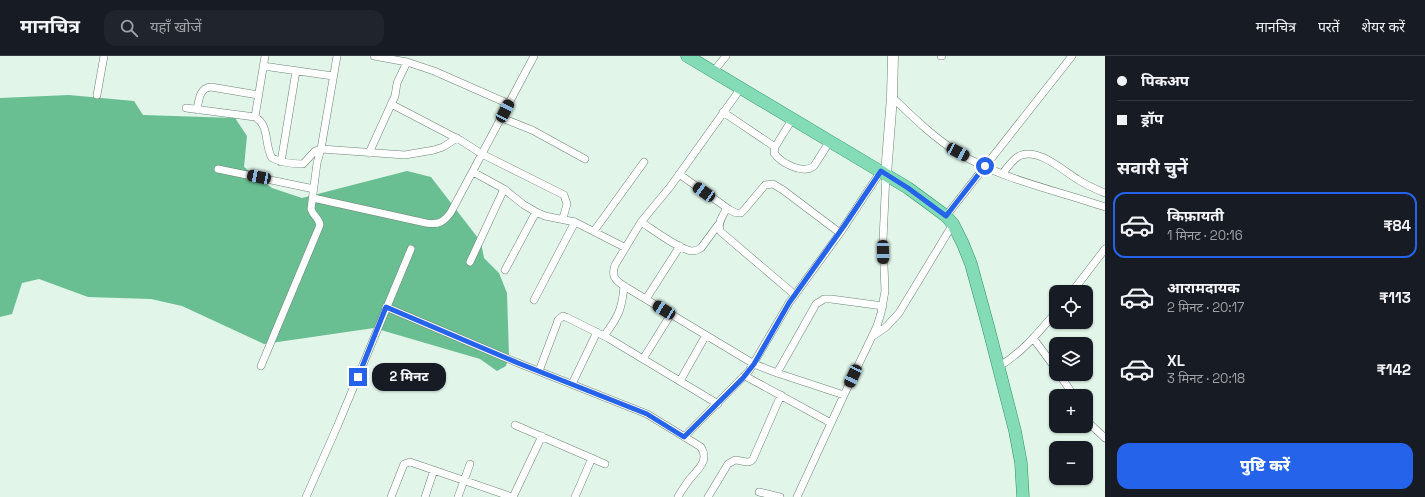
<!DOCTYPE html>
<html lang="hi">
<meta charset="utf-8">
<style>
body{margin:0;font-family:"Space Grotesk","Noto Sans Devanagari",sans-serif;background:#20242c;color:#f1f3f6;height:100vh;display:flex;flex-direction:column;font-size:15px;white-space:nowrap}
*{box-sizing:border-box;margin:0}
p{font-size:13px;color:#9ea1a6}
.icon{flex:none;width:22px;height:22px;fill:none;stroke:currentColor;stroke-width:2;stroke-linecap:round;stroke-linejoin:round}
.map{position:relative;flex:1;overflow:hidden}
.details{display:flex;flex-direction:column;background:#171b24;width:320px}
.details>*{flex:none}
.top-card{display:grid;align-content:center;height:88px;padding:0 12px;background:#171b24}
.controls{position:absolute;left:1049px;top:229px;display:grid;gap:8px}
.controls a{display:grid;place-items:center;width:44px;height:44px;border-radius:8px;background:#171b24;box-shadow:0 1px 3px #0004;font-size:20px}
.end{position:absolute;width:18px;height:18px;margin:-9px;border:5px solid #2563eb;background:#fff;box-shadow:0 0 0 2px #fff}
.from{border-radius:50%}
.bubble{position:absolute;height:28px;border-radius:12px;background:#171b24;box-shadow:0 1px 3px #0004;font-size:13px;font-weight:800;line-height:28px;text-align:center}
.car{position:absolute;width:12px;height:24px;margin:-12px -6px;border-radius:5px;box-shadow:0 0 3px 1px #0007;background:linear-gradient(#222 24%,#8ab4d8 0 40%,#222 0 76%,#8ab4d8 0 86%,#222 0)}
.top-card b{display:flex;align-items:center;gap:14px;height:38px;font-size:15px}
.top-card b+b{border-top:1px solid #363941}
.top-card i{width:10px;height:10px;background:#f1f3f6}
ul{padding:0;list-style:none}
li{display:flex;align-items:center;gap:12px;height:66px;margin:0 8px 6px;padding:0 4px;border:2px solid transparent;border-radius:12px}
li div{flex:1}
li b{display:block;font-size:15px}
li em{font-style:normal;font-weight:800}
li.active{border-color:#2563eb}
li>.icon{width:36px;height:36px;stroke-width:1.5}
h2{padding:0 12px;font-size:18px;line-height:48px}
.cta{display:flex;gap:8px;margin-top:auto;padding:8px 12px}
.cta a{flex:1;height:46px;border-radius:12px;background:#2563eb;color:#fff;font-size:16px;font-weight:800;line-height:46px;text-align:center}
header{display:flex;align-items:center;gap:24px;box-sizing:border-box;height:56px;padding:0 20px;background:#171b24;border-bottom:1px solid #363941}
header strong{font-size:19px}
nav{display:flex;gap:22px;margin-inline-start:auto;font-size:14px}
.search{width:280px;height:36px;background:#20242c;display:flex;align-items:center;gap:10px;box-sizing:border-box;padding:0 14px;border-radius:12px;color:#9ea1a6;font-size:15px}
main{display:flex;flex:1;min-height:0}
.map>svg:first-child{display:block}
.water{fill:#69be92}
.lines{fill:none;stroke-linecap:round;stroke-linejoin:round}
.street-casing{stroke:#708277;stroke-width:8}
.secondary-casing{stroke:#708277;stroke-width:11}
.primary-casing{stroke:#309469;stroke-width:13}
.street{stroke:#fff;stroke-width:7}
.secondary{stroke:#fff;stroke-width:10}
.primary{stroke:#83dcb6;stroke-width:12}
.route{stroke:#2563eb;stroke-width:5}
</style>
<header>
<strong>मानचित्र</strong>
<div class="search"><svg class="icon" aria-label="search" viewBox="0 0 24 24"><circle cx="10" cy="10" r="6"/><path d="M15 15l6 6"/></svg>यहाँ खोजें</div>
<nav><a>मानचित्र</a><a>परतें</a><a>शेयर करें</a></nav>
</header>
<main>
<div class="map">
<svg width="1105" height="441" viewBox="0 0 1105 441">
<rect width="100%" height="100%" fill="#e1f5e9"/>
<!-- water -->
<path class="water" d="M69,39l65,6 9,14 92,3 12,18 -3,31 28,21 30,10 105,-27 24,6 50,65 3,16 15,15 8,20 2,63 -3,10 -9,5 -17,-12 -106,-31 -110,16 -82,-38 -31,-7 -63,-2 -49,-18 -17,4 -10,31 -12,3v-219z"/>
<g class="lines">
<defs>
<path id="street" d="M374,0l33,6 27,9 75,33
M941,0h1
M263,10l70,10
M713,16l13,-16
M741,32l-71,99 -29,35 -26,43c-4,11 0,15 9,21l130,78 23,9 67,22
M97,39l7,-39
M892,41c21,20 41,40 65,55 45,28 99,38 148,55
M391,48l69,36 22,14 82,41 3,9 -4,14
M186,52l69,9c15,8 9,28 17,41 10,5 21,6 31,6l12,-13 6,-2 84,6 29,-5 9,-3 14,-9
M197,54c2,-10 2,-22 14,-23l47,8
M723,56l52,35
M255,61l10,-61
M502,62l30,12 53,29
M793,62l-18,29 -1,6c7,10 29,22 40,13l16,-25
M369,97l26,-57 2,-13 10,-21
M281,106l15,-91
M218,113l96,20
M473,116l31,17 20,16 12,7 9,4 30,6 49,25
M679,118l51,36 6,3h5l3,-3 21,-25 8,-1 10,6 57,43
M1002,118c5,-6 10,-14 17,-18 19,-9 43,14 58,23 9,6 18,10 28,14
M313,142l113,25c13,2 18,-1 25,-11l83,-156
M727,152c-4,7 -11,17 -6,24l74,63
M946,160l126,-160
M641,166c11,7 39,28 51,29 4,0 6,-1 9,-3l17,-23
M594,175l50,-69
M470,206l34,-73
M505,214l31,-58
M1072,236l33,-43
M646,243l34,-53
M534,244l41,-78
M386,251l132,56 129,51 54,33c9,14 -4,23 -12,33 -4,6 -8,11 -11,17
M604,280c14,-19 18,-26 20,-50
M873,280l13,-9 13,-14 54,-89
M1033,282l23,31
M643,303l28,-45
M261,310l59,-141c-1,-7 -7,-9 -9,-16l6,-46 4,-14 16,-93
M998,311c24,-14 40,-34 58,-55
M539,315l17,-45 2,-6 5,-4 3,1 42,21 110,66
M777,317l39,-69 8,-5h7l52,7
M1059,318l15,22
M745,320l86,47
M680,325l26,-46
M572,328l25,-52
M1086,362l4,6 15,14
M515,369l90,39
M684,381l65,-66 40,-68 51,-70 41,-62
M759,436l21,5
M306,441l31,-70 74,-178
M391,441l13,-33 6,-2 102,35
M425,441l9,-27
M458,441l12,-33
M513,441l29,-61
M575,441l17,-39
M708,441l20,-33 7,-4c7,0 14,5 18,-1l28,-64
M797,441l47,-102 33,-69 4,-13 4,-22 -2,-51 3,-66"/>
<path id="secondary" d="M886,118l6,-77 1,-41"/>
<path id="primary" d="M687,0l221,132 38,28 7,8 10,20 8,20 17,62 27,105 6,32 2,34"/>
</defs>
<!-- street casing -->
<use href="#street" class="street-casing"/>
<!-- secondary casing -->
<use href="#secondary" class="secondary-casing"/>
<!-- primary casing -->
<use href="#primary" class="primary-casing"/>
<!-- street -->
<use href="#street" class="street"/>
<!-- secondary -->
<use href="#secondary" class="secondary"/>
<!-- primary -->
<use href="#primary" class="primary"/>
</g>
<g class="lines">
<!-- route -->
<path class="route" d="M358,321l28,-70 132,56 129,51 37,23 59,-59 11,-14 35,-61 55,-77 37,-55 27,17 38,28 39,-50"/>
</g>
</svg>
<div class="controls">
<a><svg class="icon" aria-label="locate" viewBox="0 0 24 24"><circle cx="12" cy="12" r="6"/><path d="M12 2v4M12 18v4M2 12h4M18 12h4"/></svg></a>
<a><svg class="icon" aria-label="layers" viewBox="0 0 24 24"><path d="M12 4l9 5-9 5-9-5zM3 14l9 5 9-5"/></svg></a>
<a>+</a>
<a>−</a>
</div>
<i class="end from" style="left:985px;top:110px"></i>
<i class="end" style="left:358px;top:321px"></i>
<div class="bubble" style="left:372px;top:307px;width:74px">2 मिनट</div>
<i class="car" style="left:505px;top:55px;rotate:27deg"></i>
<i class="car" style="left:958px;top:96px;rotate:118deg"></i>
<i class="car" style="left:259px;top:121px;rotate:281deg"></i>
<i class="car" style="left:704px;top:136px;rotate:305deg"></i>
<i class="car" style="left:883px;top:196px;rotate:179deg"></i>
<i class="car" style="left:664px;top:254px;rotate:302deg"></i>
<i class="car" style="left:853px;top:320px;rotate:205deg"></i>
</div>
<section class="details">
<div class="top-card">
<b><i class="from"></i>पिकअप</b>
<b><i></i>ड्रॉप</b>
</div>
<h2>सवारी चुनें</h2>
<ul>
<li class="active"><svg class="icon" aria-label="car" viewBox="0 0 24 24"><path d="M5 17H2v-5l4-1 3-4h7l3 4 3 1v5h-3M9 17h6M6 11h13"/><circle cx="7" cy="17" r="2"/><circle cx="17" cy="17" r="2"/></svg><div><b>किफ़ायती</b><p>1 मिनट · 20:16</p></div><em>₹84</em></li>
<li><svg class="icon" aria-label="car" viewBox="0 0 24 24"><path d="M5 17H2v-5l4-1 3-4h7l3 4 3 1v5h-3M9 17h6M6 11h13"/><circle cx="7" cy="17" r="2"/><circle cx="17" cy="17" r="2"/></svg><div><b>आरामदायक</b><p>2 मिनट · 20:17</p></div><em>₹113</em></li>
<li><svg class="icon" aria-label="car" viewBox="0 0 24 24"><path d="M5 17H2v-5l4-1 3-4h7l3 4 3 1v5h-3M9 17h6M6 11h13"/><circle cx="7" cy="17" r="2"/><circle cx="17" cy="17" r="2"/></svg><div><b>XL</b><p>3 मिनट · 20:18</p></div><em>₹142</em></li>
</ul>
<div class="cta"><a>पुष्टि करें</a></div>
</section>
</main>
